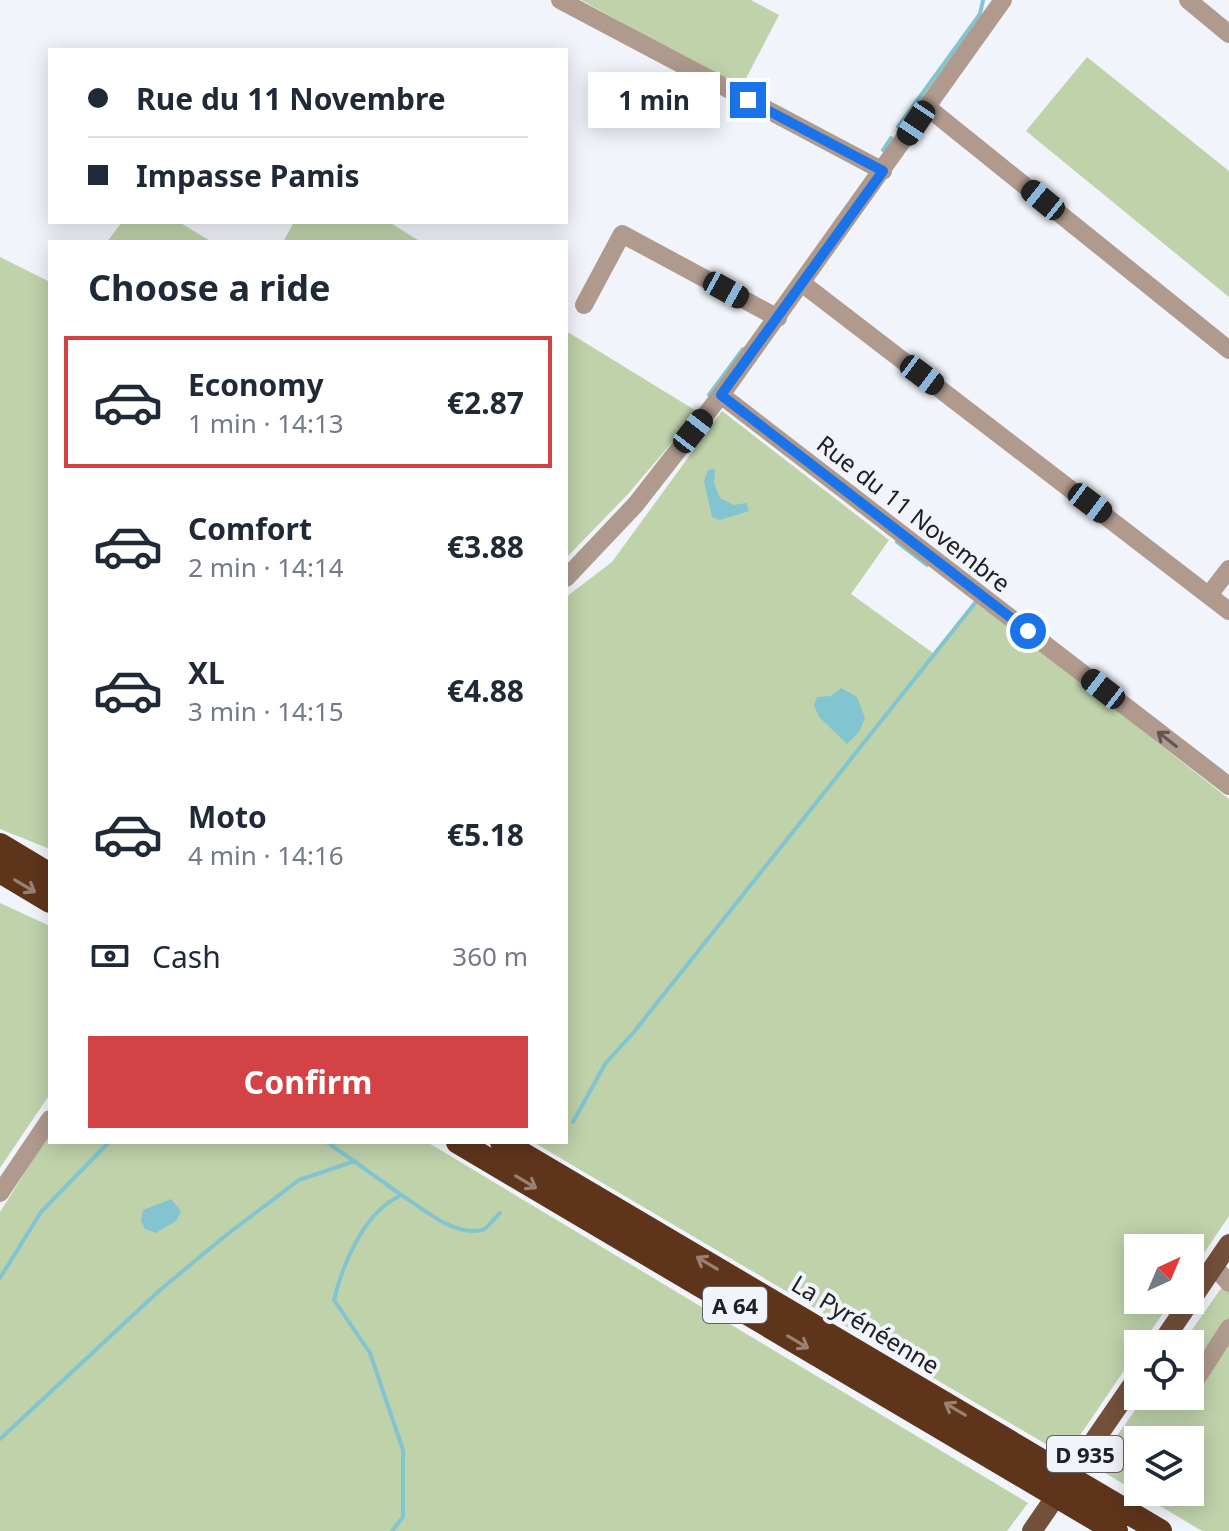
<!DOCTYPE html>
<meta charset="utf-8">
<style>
body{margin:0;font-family:"Noto Sans",sans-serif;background:#f2f2f3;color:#1f2937;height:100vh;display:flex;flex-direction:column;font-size:30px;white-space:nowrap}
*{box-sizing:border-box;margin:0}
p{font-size:26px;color:#747a83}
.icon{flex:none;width:44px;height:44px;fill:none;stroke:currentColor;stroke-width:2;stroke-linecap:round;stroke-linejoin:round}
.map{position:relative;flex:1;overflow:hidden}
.sheet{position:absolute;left:48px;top:240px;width:520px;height:904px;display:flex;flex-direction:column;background:#fff;border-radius:0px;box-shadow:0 4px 20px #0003}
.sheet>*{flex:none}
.hud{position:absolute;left:48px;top:48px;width:520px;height:176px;border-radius:0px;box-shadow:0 4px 20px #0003;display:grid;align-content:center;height:176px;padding:0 40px;background:#fff}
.needle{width:52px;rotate:44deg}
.buttons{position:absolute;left:1124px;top:1234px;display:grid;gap:16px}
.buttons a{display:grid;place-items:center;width:80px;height:80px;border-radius:0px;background:#fff;box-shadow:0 4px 20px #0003;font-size:40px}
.end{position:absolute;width:36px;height:36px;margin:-18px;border:10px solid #1a73e8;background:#fff;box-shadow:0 0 0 4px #fff}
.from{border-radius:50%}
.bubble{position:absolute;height:56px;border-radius:0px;background:#fff;box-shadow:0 4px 20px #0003;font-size:26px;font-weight:700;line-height:56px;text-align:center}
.car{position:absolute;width:24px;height:48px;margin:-24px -12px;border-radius:10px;box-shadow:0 0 6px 2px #0007;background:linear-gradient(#222 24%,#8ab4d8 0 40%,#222 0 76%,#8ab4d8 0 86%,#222 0)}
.hud b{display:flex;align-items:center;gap:28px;height:76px;font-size:30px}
.hud b+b{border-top:2px solid #e0e1e3}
.hud i{width:20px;height:20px;background:#1f2937}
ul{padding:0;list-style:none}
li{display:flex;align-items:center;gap:24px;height:132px;margin:0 16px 12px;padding:0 24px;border:4px solid transparent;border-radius:0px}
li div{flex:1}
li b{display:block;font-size:30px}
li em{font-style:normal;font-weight:700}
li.on{border-color:#d34345}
li>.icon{width:72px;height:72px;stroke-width:1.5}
h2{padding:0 40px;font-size:36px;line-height:96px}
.pay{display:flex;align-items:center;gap:20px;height:88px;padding:0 40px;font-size:30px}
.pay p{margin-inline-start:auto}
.cta{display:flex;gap:16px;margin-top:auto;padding:16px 40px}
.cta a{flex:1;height:92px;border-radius:0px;background:#d34345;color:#fff;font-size:32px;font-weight:700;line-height:92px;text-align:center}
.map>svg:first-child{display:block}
.green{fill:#bfd2aa;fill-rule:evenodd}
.water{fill:#82c5d1}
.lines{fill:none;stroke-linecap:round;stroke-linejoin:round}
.stream{stroke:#82c5d1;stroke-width:4}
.minor{stroke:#af9a8d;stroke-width:18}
.major{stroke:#74503a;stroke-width:20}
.highway{stroke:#5e351b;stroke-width:24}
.oneway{stroke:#605753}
.oneway2{stroke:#998175}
.route{stroke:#1a73e8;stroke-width:10}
.labels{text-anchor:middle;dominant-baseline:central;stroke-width:8;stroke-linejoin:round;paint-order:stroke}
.shield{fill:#f2f4fb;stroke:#5f6064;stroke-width:2}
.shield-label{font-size:22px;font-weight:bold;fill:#202023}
.street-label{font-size:24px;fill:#202023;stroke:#f2f4fb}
</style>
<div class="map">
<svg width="1229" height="1531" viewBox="0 0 1229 1531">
<rect width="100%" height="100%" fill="#f2f4fb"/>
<!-- green -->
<path class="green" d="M581,0h170l28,15 -38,73z
M1087,57l142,114v126l-203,-166z
M122,222h57l33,20h-105z
M294,222h95l32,20h-138z
M0,257l50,25v567l-50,-20z
M566,331l132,81 -70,82 -62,64z
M722,411l167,129 -38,54 82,59 43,-54 253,200v417l-39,58v-26h-52v52h34l-30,44h-4v6l-72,106 -533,-314h33v-545l46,-35z
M0,903l50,23v168l-50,74z
M50,1133v9h377l601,361 -21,28h-1007v-319z
M1229,1277v254h-27l-107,-64 50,-71h45v-52h-8zM1138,1440h52v52h-52z"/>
<!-- water -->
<path class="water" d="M715,469l-1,14 6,15 14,7 12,-2 3,8 -29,9 -8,-3 -8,-36 4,-11z
M841,688l16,9 8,21 -6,14 -12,12 -28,-27 -5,-12 3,-8 14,-1z
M171,1199l10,12 -5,10 -20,12 -11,-4 -4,-8 2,-11z"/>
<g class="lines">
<!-- stream -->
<path class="stream" d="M898,127l82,-113 3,-14
M883,150l8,-12
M709,395l34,-46
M897,542l30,23
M573,1122l32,-58 28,-31 342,-430
M327,1142l73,52
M0,1278l41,-66 68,-70
M0,1439l160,-149 65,-54 74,-56 56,-19
M392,1531l11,-14v-67l-33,-97 -36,-53c9,-37 31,-90 68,-105 20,14 56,44 83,34l15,-16"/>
<!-- minor -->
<path class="minor" d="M560,0l323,171
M1188,0l41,34
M927,107l302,243
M803,284l426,327
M584,305l38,-71 156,84
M721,395l508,391
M566,578l70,-74 85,-109 282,-395
M1209,595l20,-26
M0,1193l50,-74
M1214,1266l15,17
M1190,1389l39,-61"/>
<!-- major -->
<path class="major" d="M1161,1344l68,-100
M1032,1531l106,-154"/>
<!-- highway -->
<path class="highway" d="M0,845l50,30
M0,871l50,30
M458,1142l658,389
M502,1142l658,389"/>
</g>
<!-- one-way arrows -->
<defs><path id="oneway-shaft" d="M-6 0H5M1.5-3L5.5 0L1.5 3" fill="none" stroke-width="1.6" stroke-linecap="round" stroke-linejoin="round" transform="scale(2)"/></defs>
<use class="oneway" href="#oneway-shaft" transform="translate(1167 739) rotate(-142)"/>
<g class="oneway2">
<use href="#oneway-shaft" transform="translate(25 886) rotate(31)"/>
<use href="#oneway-shaft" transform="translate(526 1182) rotate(31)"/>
<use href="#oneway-shaft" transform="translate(707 1263) rotate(-149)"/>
<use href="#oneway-shaft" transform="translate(798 1342) rotate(31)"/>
<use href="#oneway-shaft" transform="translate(955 1409) rotate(-149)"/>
</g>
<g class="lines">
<!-- route -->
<path class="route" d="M748,100l135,71 -162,224 307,236"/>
</g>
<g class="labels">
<!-- shield labels -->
<g class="shield">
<rect x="703" y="1287" width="64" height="36" rx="6"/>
<rect x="1047" y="1436" width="76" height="36" rx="6"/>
</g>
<g class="shield-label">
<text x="735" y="1305">A 64</text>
<text x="1085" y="1454">D 935</text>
</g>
<!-- street labels -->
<g class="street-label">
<text transform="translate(914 513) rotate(38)">Rue du 11 Novembre</text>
<text transform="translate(866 1324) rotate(31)">La Pyrénéenne</text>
</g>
</g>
</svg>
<div class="buttons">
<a><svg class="needle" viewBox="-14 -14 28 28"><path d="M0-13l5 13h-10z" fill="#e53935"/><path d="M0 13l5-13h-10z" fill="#747a83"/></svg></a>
<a><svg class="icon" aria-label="locate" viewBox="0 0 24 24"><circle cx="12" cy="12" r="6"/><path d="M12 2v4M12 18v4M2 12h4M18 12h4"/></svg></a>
<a><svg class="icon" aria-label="layers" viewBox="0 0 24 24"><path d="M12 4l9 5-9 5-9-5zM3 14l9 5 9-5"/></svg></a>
</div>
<i class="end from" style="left:1028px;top:631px"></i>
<i class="end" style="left:748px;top:100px"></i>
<div class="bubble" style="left:588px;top:72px;width:132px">1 min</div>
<i class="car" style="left:916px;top:123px;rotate:214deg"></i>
<i class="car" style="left:1043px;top:200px;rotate:309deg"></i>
<i class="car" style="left:726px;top:290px;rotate:119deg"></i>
<i class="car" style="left:922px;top:375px;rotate:127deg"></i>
<i class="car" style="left:693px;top:431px;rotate:38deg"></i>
<i class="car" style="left:1090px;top:503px;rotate:127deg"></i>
<i class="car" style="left:1103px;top:689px;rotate:308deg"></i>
<div class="hud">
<b><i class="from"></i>Rue du 11 Novembre</b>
<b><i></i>Impasse Pamis</b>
</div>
<section class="sheet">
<h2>Choose a ride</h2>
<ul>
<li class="on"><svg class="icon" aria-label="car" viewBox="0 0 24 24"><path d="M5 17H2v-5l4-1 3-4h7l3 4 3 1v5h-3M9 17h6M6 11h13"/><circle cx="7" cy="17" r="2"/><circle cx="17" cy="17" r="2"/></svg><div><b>Economy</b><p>1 min · 14:13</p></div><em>€2.87</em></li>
<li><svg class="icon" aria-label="car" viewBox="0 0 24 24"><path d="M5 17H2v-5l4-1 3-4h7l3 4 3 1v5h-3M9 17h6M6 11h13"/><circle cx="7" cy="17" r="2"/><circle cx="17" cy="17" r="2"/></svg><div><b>Comfort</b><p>2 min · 14:14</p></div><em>€3.88</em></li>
<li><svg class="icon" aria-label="car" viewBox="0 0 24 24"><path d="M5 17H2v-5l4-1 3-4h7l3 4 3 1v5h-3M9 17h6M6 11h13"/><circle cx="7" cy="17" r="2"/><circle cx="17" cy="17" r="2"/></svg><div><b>XL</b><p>3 min · 14:15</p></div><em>€4.88</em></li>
<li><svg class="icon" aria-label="car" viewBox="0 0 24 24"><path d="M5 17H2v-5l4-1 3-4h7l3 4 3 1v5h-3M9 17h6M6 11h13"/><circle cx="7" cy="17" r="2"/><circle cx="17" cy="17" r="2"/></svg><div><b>Moto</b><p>4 min · 14:16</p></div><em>€5.18</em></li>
</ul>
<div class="pay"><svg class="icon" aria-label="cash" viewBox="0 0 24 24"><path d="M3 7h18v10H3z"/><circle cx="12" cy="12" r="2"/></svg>Cash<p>360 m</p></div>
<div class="cta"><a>Confirm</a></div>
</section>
</div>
